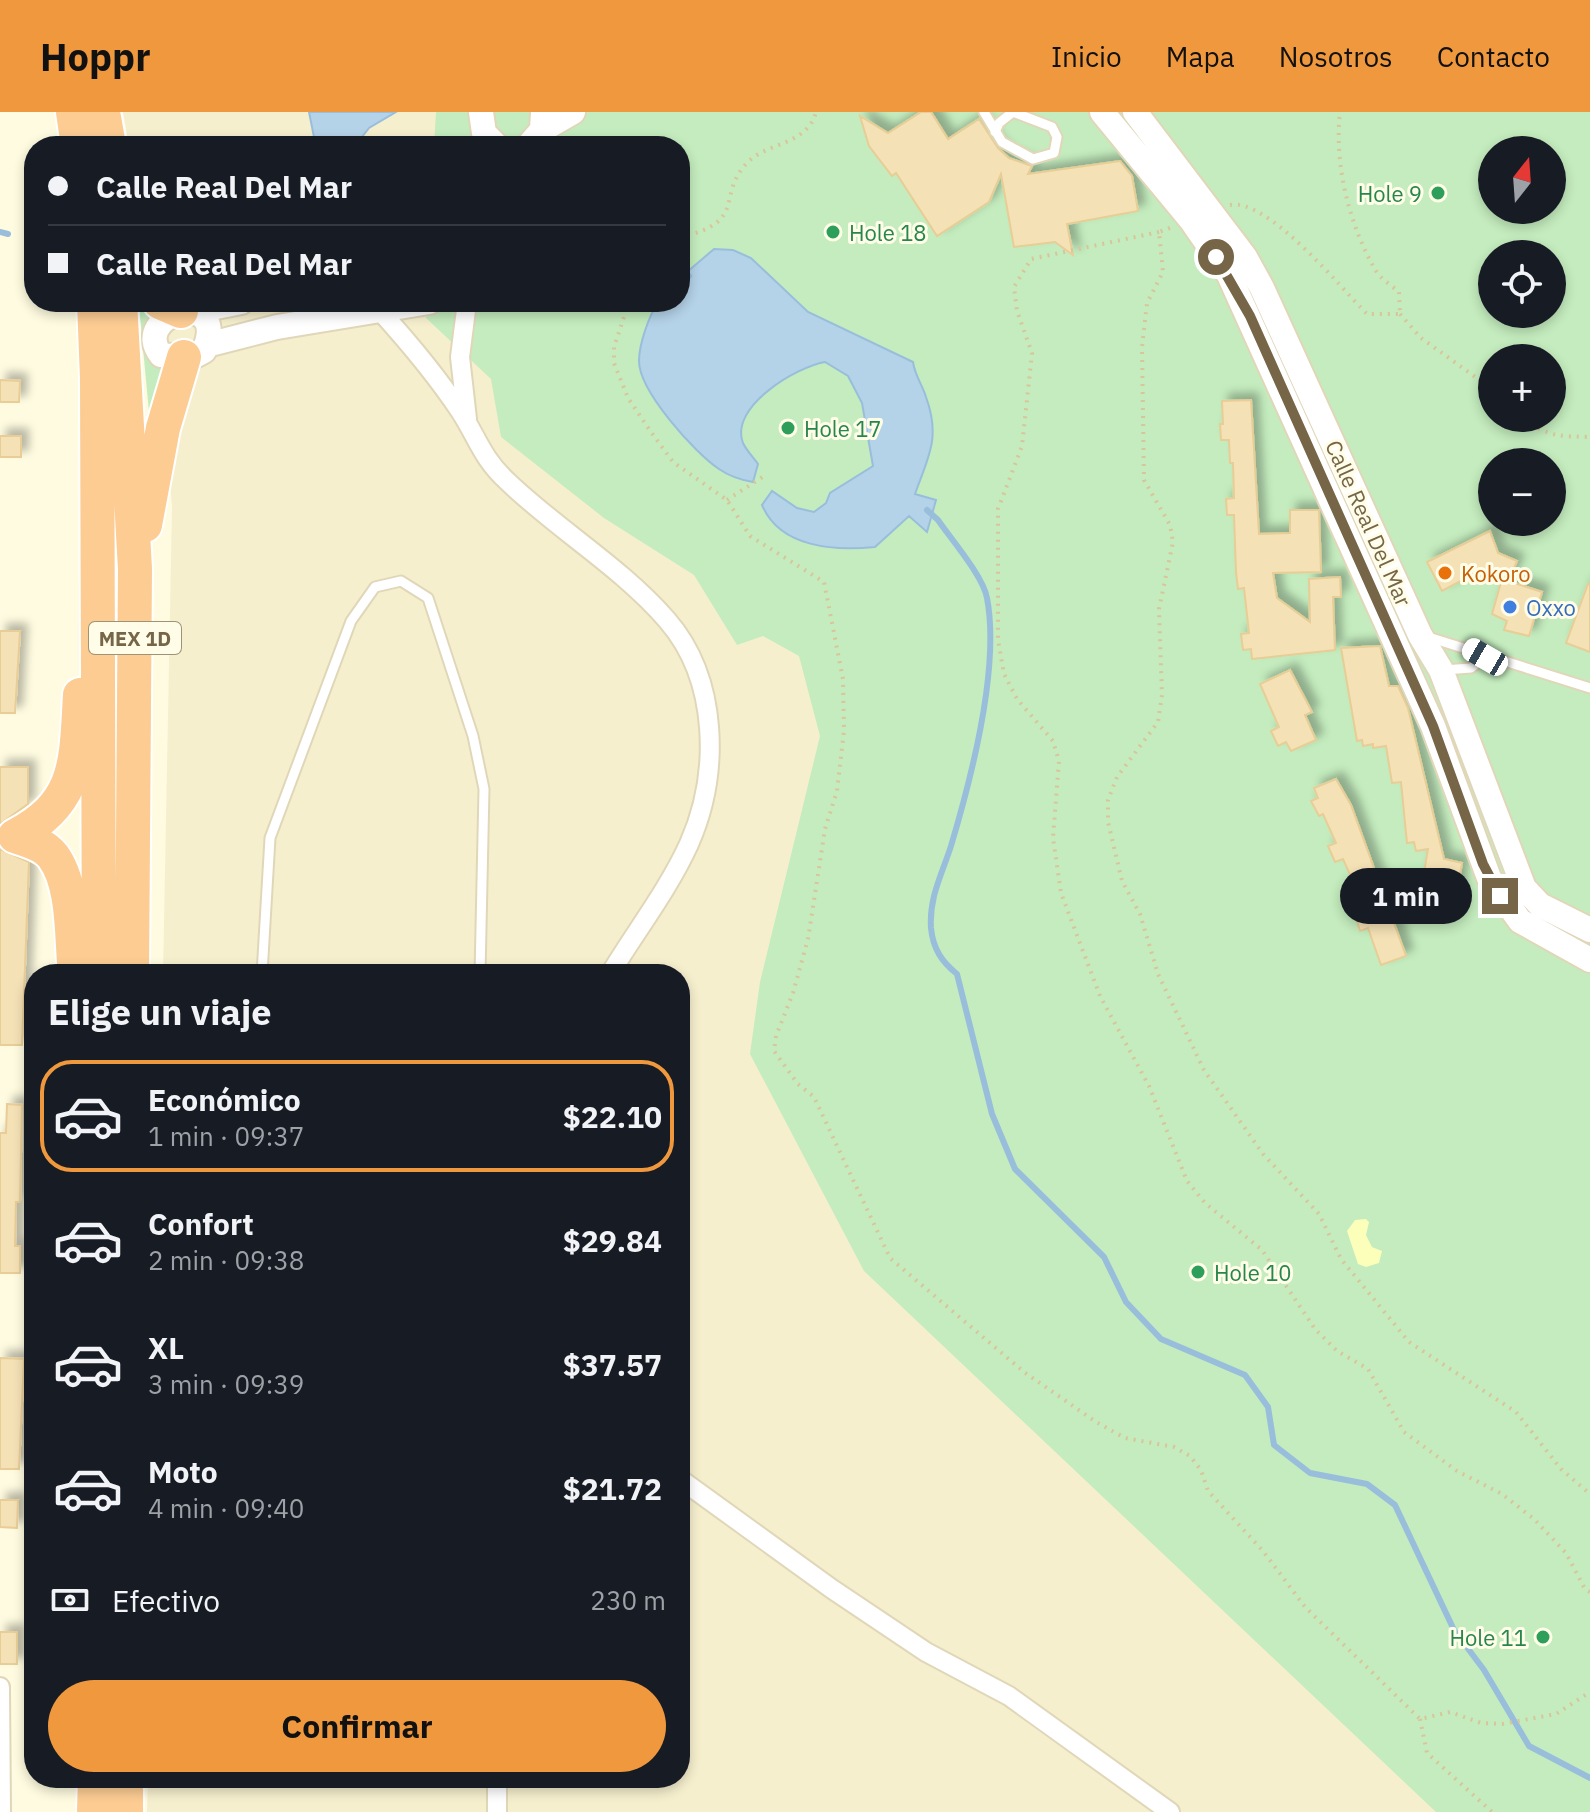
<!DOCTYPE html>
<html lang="es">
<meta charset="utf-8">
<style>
body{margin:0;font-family:"IBM Plex Sans",sans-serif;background:#20242c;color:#f1f3f6;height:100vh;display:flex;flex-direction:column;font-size:30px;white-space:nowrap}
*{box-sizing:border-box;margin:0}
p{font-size:26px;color:#9ea1a6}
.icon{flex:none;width:44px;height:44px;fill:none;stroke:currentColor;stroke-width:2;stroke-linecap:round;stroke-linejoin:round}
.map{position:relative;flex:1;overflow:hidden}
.drawer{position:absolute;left:24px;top:852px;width:666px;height:824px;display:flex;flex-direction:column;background:#171b24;border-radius:32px;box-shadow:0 4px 12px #0003}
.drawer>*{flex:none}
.banner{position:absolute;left:24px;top:24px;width:666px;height:176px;border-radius:32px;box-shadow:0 4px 12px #0003;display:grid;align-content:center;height:176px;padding:0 24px;background:#171b24}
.needle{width:52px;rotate:17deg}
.fabs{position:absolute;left:1478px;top:24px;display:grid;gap:16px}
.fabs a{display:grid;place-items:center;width:88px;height:88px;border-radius:50%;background:#171b24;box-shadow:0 4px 12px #0003;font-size:40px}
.end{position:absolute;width:36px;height:36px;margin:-18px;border:10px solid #766546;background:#fff;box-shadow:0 0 0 4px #fff}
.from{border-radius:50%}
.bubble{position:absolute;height:56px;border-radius:28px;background:#171b24;box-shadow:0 4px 12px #0003;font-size:26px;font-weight:700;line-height:56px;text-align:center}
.car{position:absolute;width:24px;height:48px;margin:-24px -12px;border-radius:10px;box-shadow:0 0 6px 2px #0007;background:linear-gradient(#fff 24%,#345 0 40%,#fff 0 76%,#345 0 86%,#fff 0)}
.banner b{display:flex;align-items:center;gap:28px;height:76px;font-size:30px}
.banner b+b{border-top:2px solid #363941}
.banner i{width:20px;height:20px;background:#f1f3f6}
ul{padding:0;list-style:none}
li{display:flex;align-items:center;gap:24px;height:112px;margin:0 16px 12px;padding:0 8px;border:4px solid transparent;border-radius:32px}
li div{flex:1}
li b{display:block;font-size:30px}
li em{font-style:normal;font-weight:700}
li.current{border-color:#f0983d}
li>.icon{width:72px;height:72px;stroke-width:1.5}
h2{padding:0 24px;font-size:36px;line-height:96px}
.pay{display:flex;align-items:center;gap:20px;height:88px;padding:0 24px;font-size:30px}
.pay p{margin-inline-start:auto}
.action{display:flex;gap:16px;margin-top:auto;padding:16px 24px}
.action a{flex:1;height:92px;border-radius:48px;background:#f0983d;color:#111;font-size:32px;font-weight:700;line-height:92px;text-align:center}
header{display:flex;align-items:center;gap:48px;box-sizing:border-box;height:112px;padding:0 40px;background:#f0983d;color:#111}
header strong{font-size:38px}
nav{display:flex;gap:44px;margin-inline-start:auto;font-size:28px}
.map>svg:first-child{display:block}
.residential{fill:#f6efce;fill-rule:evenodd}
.green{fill:#c4ecbe;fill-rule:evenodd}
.sand{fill:#fbffb9}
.water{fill:#b4d2e8;stroke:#99bedb;stroke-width:2}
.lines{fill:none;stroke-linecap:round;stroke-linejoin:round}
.stream{stroke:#99bedb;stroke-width:6}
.building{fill:#f5e1b6;stroke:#e8cd96;stroke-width:2;filter:url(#shadow)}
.service-casing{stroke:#e0d7b9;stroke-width:13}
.minor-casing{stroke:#e0d7b9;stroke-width:22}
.tertiary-casing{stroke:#e0d7b9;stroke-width:28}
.motorway-casing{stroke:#fff;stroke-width:38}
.path{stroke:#d9c59a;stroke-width:4;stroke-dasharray:2 6;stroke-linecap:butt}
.service{stroke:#fff;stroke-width:9}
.minor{stroke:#fff;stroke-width:18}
.tertiary{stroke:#fff;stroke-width:24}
.motorway{stroke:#fccc93;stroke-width:34}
.route{stroke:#766546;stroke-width:10}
.leisure-dot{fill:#2e9e5b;stroke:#fffde8;stroke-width:3}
.food-dot{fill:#e8710a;stroke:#fffde8;stroke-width:3}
.shop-dot{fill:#3f7fe0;stroke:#fffde8;stroke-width:3}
.labels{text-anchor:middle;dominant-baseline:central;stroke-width:6;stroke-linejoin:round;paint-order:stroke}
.shield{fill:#fffde8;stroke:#9f9377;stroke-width:2}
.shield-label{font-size:20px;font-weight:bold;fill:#766546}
.leisure-label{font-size:22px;fill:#27864d;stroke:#fffde8;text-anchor:start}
.street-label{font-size:22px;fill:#766546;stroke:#fffde8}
.food-label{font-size:22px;fill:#c56008;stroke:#fffde8;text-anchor:start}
.shop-label{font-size:22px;fill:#366cbe;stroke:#fffde8;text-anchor:start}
</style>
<header>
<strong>Hoppr</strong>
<nav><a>Inicio</a><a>Mapa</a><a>Nosotros</a><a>Contacto</a></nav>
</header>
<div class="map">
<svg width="1590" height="1700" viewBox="0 0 1590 1700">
<defs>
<filter id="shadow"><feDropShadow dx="7" dy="-7" stdDeviation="4" flood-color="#0004"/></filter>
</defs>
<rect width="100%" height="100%" fill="#fefbe0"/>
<!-- residential -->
<path class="residential" d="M123,0h1467v1700h-1443l1,-34h532v-804h-517l9,-467 -17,-205h525v-156h-551zM1492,38h60v60h-60zM1492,142h60v60h-60zM1492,246h60v60h-60zM1492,350h60v60h-60z"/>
<!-- green -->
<path class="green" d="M436,0h1154v1700h-154l-572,-541 -114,-217 10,-72 60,-246 -21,-80 -36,-20 -26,9 -43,-70 -90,-57 -103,-81 -10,-58 -65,-61 1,-16h253v-156h-246zM1492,38h60v60h-60zM1492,142h60v60h-60zM1492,246h60v60h-60zM1492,350h60v60h-60z
M139,194l14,12 16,48 -20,46z"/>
<!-- sand -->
<path class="sand" d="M1366,1107l3,3 -3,13 6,12 10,4 -3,12 -13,4 -8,-3 -11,-33 8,-11z"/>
<!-- water -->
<path class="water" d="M309,0h87l-27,16 -14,18h-35l-6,-9z
M714,137l19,1 18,8 57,54 105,50c2,14 9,22 13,35 15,41 2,60 -11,97l21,6 -9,32 -18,-16 -34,31c-40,4 -95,1 -113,-42l10,-14 25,17 17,4 12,-9 4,-10 43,-27 -11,-63 -14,-27 -23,-14c-29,5 -96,45 -82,81 3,7 11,15 15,21l-5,18c-12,-2 -24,-6 -34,-13 -25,-17 -80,-78 -80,-108 0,-17 10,-45 19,-59h22v-24z"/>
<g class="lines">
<!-- stream -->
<path class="stream" d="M0,120l8,2
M680,155l9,9
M927,398l11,10c13,19 45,56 49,78 13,68 -16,181 -36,248 -9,28 -22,51 -20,82 2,21 11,34 26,46l35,140 23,55 89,88 22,45 35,37 84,36 23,32 6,38 36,28 57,11 28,21 59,125 30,40 45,76 61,32"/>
</g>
<!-- building -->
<path class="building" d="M921,0h10l17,27 31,-20 19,29 11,10 23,8 -4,8 92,-13 12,15 6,35 -71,13 6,31 -18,-13 -41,5 -13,-73 -12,28 -52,34 -41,-63 -4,3 -23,-30 -9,-30 28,17z
M0,268l20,1 -1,21h-19z
M1251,288l8,134 31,-1v-23h29l2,62 -48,1 4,25 33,24 -1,-43 31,-2 1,20h-8l2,53 -83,9 -1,-10 -8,1 -2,-16 8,-1 -5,-45 -6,1 -2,-17 -2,-57h-7l-1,-16 8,-1 -1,-35h-3l-1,-23h-8l-1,-16h3l-1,-23z
M0,324h21v21h-21z
M1490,419l8,22 19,8 -8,18 -26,-10 -41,22 -15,-29z
M1502,467l40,13 -13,44 -25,-6 3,-9 -15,-7z
M1588,472h2v68l-24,-9z
M0,519h20l-5,82h-15z
M1380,534l9,40h9l10,22 36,151 18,4 -9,50 -27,-5 4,-22 -8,-2 6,-35 -12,2 -2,-9 -7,1 -6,-61 -9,1 -6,-37 -13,2v-4l-10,2 -1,-6 -5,1 -16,-93z
M1290,558l22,42 -7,3 11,25 -25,11 -5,-9 -8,4 -7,-15 8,-4 -19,-43z
M0,655h28v37l-28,20z
M1336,667l15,26 55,151 -25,9 -13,-37 -8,3 -5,-17 -6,-21 8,-3 -14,-31 -8,3 -7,-16 8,-3 -13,-29 -4,2 -8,-15 7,-3 -4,-10z
M0,737l29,13 -7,183h-22z
M7,992l15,1 -2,97h-4l-1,44h5v27h-20v-140h6z
M0,1246l24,1 -5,110h-19z
M0,1388h18l-1,28 -17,-1z
M0,1520h17v32h-17z"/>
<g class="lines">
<defs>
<path id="service" d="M984,0l18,30 31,17 21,-6 3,-16 -5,-10 -39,-15
M995,20l4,-9 14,-11
M1425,524l165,52
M1444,558l27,-2 14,-11
M262,862l8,-136 81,-217 24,-34 26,-6 27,17 45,138 11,53 -4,185"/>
<path id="minor" d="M467,190l-7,55 7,62
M381,200c29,32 55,63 79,99 17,26 22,47 47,70 51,49 114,86 160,139 52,60 53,154 22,224 -21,46 -53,87 -79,130
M680,1367l152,110 94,63 83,44 161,116
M0,1575l1,125
M497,1700v-34"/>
<path id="tertiary" d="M481,0l3,21 13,13
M1102,0l89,108 38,55 204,451 56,152 31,43 70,39
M1135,0l110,145 17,31 158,347 21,35 83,218 16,17 50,25
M542,18l31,-18
M528,34l14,-16 1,-18
M181,199c28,0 33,15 23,40l-13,7 -30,-3c-16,-20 0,-37 20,-44z
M196,199l45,-9
M207,233l70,-18 152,-25"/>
<path id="motorway" d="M73,0l5,34
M103,0l6,34
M94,190l3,76 2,596
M120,190l15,267 -3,405
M160,190l21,9
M145,413l18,-97 21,-71
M15,724c64,-33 61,-74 65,-141
M15,724c13,5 29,8 38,20 22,30 18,83 22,118
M94,1700l1,-34
M126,1700v-34"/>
</defs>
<!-- service casing -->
<use href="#service" class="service-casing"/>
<!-- minor casing -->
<use href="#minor" class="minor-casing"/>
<!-- tertiary casing -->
<use href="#tertiary" class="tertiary-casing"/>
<!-- motorway casing -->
<use href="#motorway" class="motorway-casing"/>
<!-- path -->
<path class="path" d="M1230,93c38,-7 110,82 137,109h33l-1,-22c-7,-6 -18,-13 -23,-21 -27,-46 -42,-107 -36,-159
M1170,116l-11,4 4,40 -16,31 -5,44 2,133 26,45 3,17 -14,67 3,86 -4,27 -41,55 -9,23v22l14,59 18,33 18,60 46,96 59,84 56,60 22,45 68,83 107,70 45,57 29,25
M1159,120l-128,27 -17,28 3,24 15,42 -10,93 -24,63v131l6,34 13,25 36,42 6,20 -6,77 8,55 39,103 49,90 38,95 18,22 57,47 53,79 22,22 31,18 36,63 53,39 45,23 32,25 32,34 19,36 5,3
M680,125c70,-15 34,-42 69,-76 20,-19 58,-16 67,-49
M629,190l-15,45v16l14,35 23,34 22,30 54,38 23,36 74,46 19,97 1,52 -7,60 -12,38 -17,110 -15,54 -17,43 -2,15 24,33 16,13 76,161 134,114 72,50 29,16 49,9 16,9 11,14 7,21 55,60 42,56 115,112 30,-7 31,11 21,1 54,-10 34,-22
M1400,202l21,24 71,51
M1526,306c19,20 38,18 64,19
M727,388l40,-26
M1420,1607l7,34 65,59"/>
<!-- service -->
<use href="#service" class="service"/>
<!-- minor -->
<use href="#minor" class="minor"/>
<!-- tertiary -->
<use href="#tertiary" class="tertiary"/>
<!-- motorway -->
<use href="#motorway" class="motorway"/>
</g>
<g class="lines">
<!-- route -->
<path class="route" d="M1216,145l34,59 183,410 50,138 17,32"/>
</g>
<!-- markers -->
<g class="leisure-dot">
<circle cx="1438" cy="81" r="8"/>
<circle cx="833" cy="120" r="8"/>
<circle cx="788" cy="316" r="8"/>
<circle cx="1198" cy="1160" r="8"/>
<circle cx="1543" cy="1525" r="8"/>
</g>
<circle class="food-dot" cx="1445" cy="461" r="8"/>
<circle class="shop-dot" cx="1510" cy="495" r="8"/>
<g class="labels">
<!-- shield labels -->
<rect class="shield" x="89" y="510" width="92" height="32" rx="6"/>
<g class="shield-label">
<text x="135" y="526">MEX 1D</text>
</g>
<!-- leisure labels -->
<g class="leisure-label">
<text x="1422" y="81" text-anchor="end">Hole 9</text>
<text x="849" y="120">Hole 18</text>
<text x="804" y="316">Hole 17</text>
<text x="1214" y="1160">Hole 10</text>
<text x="1527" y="1525" text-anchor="end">Hole 11</text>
</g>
<!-- street labels -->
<g class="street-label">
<text transform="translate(1369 411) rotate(66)">Calle Real Del Mar</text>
</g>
<!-- food labels -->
<g class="food-label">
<text x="1461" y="461">Kokoro</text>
</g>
<!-- shop labels -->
<g class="shop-label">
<text x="1526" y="495">Oxxo</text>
</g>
</g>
</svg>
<div class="fabs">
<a><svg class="needle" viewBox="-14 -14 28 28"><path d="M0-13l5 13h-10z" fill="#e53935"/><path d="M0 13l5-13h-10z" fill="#9ea1a6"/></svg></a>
<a><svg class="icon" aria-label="locate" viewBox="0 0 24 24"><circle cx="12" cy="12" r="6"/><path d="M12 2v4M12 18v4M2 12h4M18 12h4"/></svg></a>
<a>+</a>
<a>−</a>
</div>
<i class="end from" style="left:1216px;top:145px"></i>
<i class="end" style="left:1500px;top:784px"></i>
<div class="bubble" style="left:1340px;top:756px;width:132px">1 min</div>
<i class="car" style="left:1485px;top:545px;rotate:300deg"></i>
<div class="banner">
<b><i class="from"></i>Calle Real Del Mar</b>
<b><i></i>Calle Real Del Mar</b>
</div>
<section class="drawer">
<h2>Elige un viaje</h2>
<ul>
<li class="current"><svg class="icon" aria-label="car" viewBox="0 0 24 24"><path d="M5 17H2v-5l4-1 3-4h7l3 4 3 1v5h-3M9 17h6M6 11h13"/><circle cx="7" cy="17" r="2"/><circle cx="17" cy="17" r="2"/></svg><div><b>Económico</b><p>1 min · 09:37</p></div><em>$22.10</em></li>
<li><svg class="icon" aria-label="car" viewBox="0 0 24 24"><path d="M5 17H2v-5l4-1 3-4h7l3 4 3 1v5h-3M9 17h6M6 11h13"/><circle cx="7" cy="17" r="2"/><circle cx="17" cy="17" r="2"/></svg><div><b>Confort</b><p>2 min · 09:38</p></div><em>$29.84</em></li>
<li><svg class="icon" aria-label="car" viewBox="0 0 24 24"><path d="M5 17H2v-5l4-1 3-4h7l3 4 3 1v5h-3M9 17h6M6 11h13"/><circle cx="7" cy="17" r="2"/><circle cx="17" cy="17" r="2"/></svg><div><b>XL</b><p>3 min · 09:39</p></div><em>$37.57</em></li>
<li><svg class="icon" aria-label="car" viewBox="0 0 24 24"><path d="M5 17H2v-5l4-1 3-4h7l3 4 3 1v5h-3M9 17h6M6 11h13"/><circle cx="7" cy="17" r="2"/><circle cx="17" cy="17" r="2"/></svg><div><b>Moto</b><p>4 min · 09:40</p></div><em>$21.72</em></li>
</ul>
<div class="pay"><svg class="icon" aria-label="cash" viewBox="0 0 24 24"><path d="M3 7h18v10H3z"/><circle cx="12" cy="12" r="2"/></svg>Efectivo<p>230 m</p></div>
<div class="action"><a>Confirmar</a></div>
</section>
</div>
